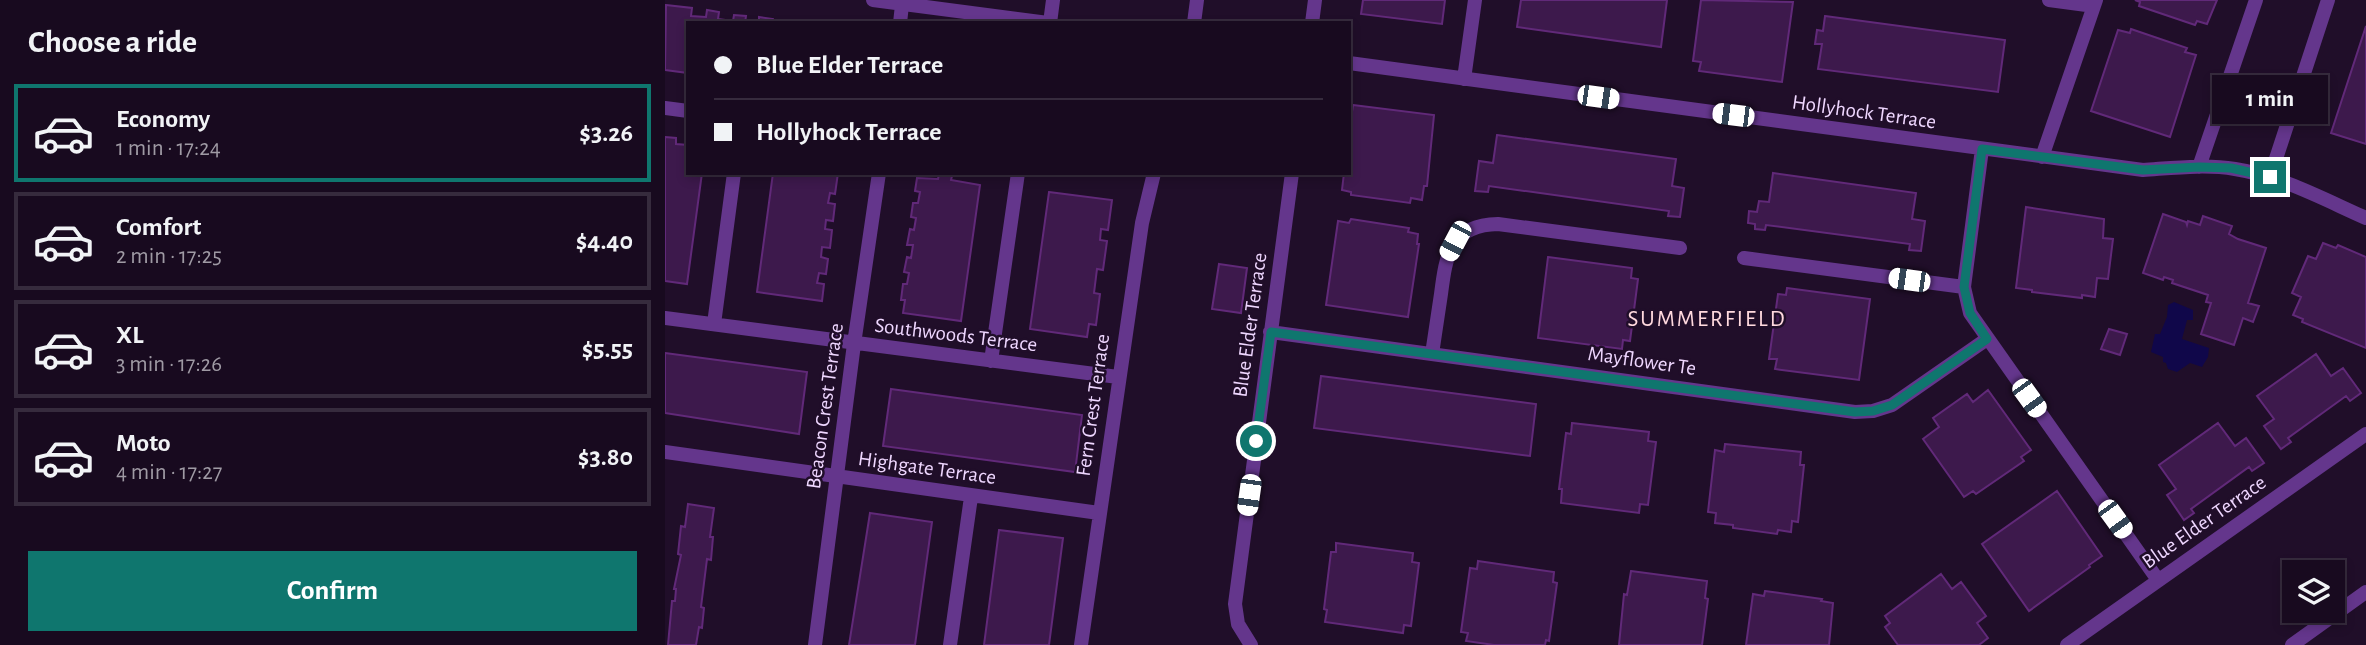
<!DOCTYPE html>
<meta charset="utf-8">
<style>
body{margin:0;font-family:"Alegreya Sans",sans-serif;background:#211328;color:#f1f3f6;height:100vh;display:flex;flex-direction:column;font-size:26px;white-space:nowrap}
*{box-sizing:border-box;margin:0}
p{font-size:23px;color:#9f9aa4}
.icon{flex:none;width:38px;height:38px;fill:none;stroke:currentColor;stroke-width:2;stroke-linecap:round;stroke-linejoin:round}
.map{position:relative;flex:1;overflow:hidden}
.side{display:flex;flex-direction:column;background:#180a1f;width:665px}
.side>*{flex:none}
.guide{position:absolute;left:21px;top:21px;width:665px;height:154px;border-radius:0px;box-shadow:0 4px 10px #0003,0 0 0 2px #362b3d;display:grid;align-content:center;height:154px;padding:0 28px;background:#180a1f}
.buttons{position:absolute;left:1617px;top:560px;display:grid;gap:14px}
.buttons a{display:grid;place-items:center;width:63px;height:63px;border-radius:0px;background:#180a1f;box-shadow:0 4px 10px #0003,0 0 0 2px #362b3d;font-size:35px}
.end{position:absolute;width:32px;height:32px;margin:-16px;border:9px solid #0f766e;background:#fff;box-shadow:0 0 0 4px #fff}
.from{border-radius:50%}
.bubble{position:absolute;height:49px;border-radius:0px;background:#180a1f;box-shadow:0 4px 10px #0003,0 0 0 2px #362b3d;font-size:23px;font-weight:700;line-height:49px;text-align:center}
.car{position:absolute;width:21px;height:42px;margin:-21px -10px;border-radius:9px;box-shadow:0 0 5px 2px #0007;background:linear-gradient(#fff 24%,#345 0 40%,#fff 0 76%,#345 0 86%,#fff 0)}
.guide b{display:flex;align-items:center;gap:24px;height:66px;font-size:26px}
.guide b+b{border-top:2px solid #362b3d}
.guide i{width:18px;height:18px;background:#f1f3f6}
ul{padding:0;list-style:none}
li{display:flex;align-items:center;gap:21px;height:98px;margin:0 14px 10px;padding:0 14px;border:4px solid #362b3d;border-radius:0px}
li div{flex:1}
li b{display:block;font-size:26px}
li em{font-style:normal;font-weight:700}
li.current{border-color:#0f766e}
li>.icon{width:63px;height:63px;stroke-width:1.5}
h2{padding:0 28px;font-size:32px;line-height:84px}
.button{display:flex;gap:14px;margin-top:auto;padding:14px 28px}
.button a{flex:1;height:80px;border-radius:0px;background:#0f766e;color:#fff;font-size:28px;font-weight:700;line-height:80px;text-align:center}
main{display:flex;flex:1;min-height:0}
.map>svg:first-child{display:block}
.water{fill:#10074a}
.building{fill:#3d194c;stroke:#612979;stroke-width:2}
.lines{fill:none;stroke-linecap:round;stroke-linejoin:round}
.minor{stroke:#64368c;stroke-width:14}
.route{stroke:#0f766e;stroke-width:9}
.labels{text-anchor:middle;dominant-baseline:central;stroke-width:5;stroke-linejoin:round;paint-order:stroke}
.street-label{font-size:21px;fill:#efd7ff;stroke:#200e29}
.neighbourhood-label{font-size:23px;letter-spacing:2px;fill:#ffd9de;stroke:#200e29}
</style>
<main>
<section class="side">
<h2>Choose a ride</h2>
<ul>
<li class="current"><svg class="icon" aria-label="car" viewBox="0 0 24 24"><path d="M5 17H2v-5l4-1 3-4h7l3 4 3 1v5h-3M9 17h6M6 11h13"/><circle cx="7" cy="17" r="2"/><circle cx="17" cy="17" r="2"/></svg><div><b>Economy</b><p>1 min · 17:24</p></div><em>$3.26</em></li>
<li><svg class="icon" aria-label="car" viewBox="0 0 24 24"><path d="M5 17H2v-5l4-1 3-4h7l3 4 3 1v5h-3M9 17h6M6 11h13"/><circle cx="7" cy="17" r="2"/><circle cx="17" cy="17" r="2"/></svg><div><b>Comfort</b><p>2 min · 17:25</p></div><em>$4.40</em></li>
<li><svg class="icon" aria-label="car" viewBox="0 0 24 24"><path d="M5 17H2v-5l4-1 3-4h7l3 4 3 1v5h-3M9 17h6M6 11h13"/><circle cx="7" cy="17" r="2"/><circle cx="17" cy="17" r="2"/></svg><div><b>XL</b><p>3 min · 17:26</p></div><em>$5.55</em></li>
<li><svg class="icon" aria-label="car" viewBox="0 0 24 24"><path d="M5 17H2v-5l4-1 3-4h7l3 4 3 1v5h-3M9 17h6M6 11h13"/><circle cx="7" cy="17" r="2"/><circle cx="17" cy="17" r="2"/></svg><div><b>Moto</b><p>4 min · 17:27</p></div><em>$3.80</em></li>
</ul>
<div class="button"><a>Confirm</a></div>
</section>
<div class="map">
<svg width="1701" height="645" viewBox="0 0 1701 645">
<rect width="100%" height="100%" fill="#200e29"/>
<!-- water -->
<path class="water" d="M1509,302l19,8v10h-6l-5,19 27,9 -1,9 -6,10 -12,-4 -13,9 -9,-3 -2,-6 -3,-1v-5l-12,-5 4,-18h5l7,-17 1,-12z"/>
<!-- building -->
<path class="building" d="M698,0h82l-3,24 -81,-10z
M856,0h146l-6,47 -144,-20z
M1036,0l92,2 -11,80 -83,-11 2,-9 -8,-1z
M1470,0h82l-10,24 -10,-3 -2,4 -56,-19 1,-4z
M1,5l26,3 -1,8 15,1 1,-7 12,2 -1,7 15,2 1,-6 12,1 -1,7h2h-59v50l-23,-3z
M1160,16l180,24 -7,52 -180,-23 4,-25h-7l2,-14 6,1z
M94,17l14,2v4h-14z
M1701,26v118l-35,-11z
M1466,29l56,19 -2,4 11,3 -26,82 -79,-26 27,-81 12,3z
M688,105l81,10 -7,71h-3l-2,14 -11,-2 -1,5 -59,-8v-3l-9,-2 2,-17h5v-41z
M832,135l179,24 -4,27 12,2 -4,29 -12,-1 1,-5 -180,-25 -1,6 -13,-1 4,-30 14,2z
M0,137l11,1v6l12,1v28h14l-15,111 -22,-3z
M108,173h65l-3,21 -5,-1 -2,10 7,1 -2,17 -7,-1 -1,9 7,1 -2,18 -8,-1 -1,10 7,2 -2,15 -7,-1 -2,10 7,1 -2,17 -65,-9z
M1108,173l143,20 -4,26 13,2 -4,30 -12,-1 1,-6 -144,-19 -1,5 -10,-1v-5l-7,-1 1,-12 8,1 2,-11 10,1z
M274,174l13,2 -1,4 29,5 -19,136 -58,-8 2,-13h-4l2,-16h4l2,-11 -5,-1 3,-15 4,1 2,-13h-6l3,-16 4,1 2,-12 -5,-1 2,-14h5l2,-11 -5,-1 2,-13 21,1z
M384,192l63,8 -4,30 -7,-1 -1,11 7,1 -4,29 -6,-1 -3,24 6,1 -4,31 -7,-1 -2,13 -57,-8z
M1361,207l78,12 -1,19 10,1 -5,40 -11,-1 -2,19 -13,-2v3l-50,-6v-2l-16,-2z
M1498,214l23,8 1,3 1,-4 12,4 3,-9 29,10 -3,8 9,5 28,9 -18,55 11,3 -6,16 -10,-4 -9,27 -33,-11 10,-31 -5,-1 2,-7 -36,-12 1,-3 -9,-3 -1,3 -20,-7z
M686,219l58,9 -1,4 10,2 -1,10h2l-11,73 -82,-12 12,-84 11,2z
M1658,243l13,5 2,-3 28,12v91l-64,-26 1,-3 -10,-4 8,-18 -9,-4 16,-37 8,3z
M883,257l84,11 -1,10 7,1 -8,62 -7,-1 -1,9 -84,-11z
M554,264l28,4 -6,45 -29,-4z
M1122,288l83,11 -11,81 -84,-11 2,-10h-8l9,-65 8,1z
M1444,329l18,5 -7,21 -19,-6z
M0,353l142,19 -8,62 -134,-21z
M1651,354l15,22 12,-8 18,25 -11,8 -4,-5 -58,42 3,4 -10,7 -17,-23 10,-7 -17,-23z
M656,376l215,28 -6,52 -216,-28z
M226,389l191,26 -7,57 -192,-26z
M1323,390l43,60 -10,7 3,4 -48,33 -3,-3 -9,6 -41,-58 16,-12 -6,-9 34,-24 6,8z
M907,423l77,9 -1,9 8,1 -8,63 -8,-1 -1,9 -78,-10 1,-14h-3l7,-56 5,1z
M1553,423l17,23 11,-8 18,25 -12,8 -3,-4 -58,42 3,4 -10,7 -17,-25 9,-6 -17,-24z
M1060,444l76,8 -1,13h4l-6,57 -6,-1 -1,11 -13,-2 -1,4 -44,-6v-3l-18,-2 1,-10 -8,-1 7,-62 9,2z
M1392,491l45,65 -13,9 1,2 -61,44 -47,-67z
M23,504l26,4 -4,29h3l-2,23 -4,-1 -6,48 3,1 -2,20 -3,-1 -3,18h-28l4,-44h3l1,-12h-2l7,-34 -3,-1 3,-28 4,1z
M205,513l62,9 -17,123h-66z
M334,530l64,8 -14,107h-65z
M671,543l77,10 -1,9 7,1 -8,63 -7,-1 -1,8 -78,-11 2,-12 -3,-1 7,-57h5z
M813,561l76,11 -1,10 4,1 -8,58 -3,-1 -1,5h-51l-28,-4 2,-8 -7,-1 9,-64 7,1z
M966,571l76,10 -2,17 3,1 -6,46h-83l5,-51 3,1z
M1276,574l11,15 9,-7 25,34 -9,7 11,15 -9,7h-81l-13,-18 5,-4 -5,-7z
M1100,591l57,8 -1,2 12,2 -4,42h-83l7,-51 11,2z"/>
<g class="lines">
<!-- minor -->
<path class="minor" d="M208,0l175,23
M1384,0l45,6
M235,23l2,-18
M385,23l3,-23
M529,23l3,-23
M647,23l3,-23
M684,63l794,107c30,-2 62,-6 92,-1 46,7 88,30 131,49
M799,79l11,-79
M0,108l23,3
M1317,149l-18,138 6,26 188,267
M1377,157l54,-157
M1534,167l57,-167
M1605,177l58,-177
M1079,258l220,29
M0,318l453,59
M49,324l20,-151
M605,332l585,80 18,-1 19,-6 95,-66
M767,354c3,-20 6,-40 9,-60 5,-39 9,-69 57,-70l182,24
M326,361l27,-188
M0,452l434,61
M150,645l39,-301 25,-171
M285,645l21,-148
M416,645l61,-422 12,-50
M586,645l-13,-21 -3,-20 57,-431
M1402,645l299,-211
M1627,645l74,-53"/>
</g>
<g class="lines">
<!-- route -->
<path class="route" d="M591,441l15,-109 584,80 18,-1 19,-6 95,-66 -17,-26 -6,-26 18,-138 161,21 56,-3 32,1 39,9"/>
</g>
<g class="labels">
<!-- street labels -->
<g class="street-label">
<text transform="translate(1199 112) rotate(8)">Hollyhock Terrace</text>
<text transform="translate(585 325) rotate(-82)">Blue Elder Terrace</text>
<text transform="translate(291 335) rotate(7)">Southwoods Terrace</text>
<text transform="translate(977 361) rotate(8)">Mayflower Te</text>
<text transform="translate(428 405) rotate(-82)">Fern Crest Terrace</text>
<text transform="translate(160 406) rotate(-82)">Beacon Crest Terrace</text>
<text transform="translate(262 468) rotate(8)">Highgate Terrace</text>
<text transform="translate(1539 522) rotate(-35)">Blue Elder Terrace</text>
</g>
<!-- neighbourhood labels -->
<g class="neighbourhood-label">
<text x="1042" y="319">SUMMERFIELD</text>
</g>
</g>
</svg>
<div class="buttons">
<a><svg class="icon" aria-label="layers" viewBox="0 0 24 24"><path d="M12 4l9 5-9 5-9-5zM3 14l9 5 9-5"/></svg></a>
</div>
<i class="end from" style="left:591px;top:441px"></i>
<i class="end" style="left:1605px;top:177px"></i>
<div class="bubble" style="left:1547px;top:75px;width:116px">1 min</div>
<i class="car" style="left:933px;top:97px;rotate:98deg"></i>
<i class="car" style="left:1068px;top:115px;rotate:277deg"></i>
<i class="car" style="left:790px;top:241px;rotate:208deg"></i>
<i class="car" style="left:1244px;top:280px;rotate:278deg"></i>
<i class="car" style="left:1364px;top:398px;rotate:144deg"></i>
<i class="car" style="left:584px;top:495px;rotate:188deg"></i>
<i class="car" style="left:1450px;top:519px;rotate:144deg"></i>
<div class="guide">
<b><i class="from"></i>Blue Elder Terrace</b>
<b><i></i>Hollyhock Terrace</b>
</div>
</div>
</main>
